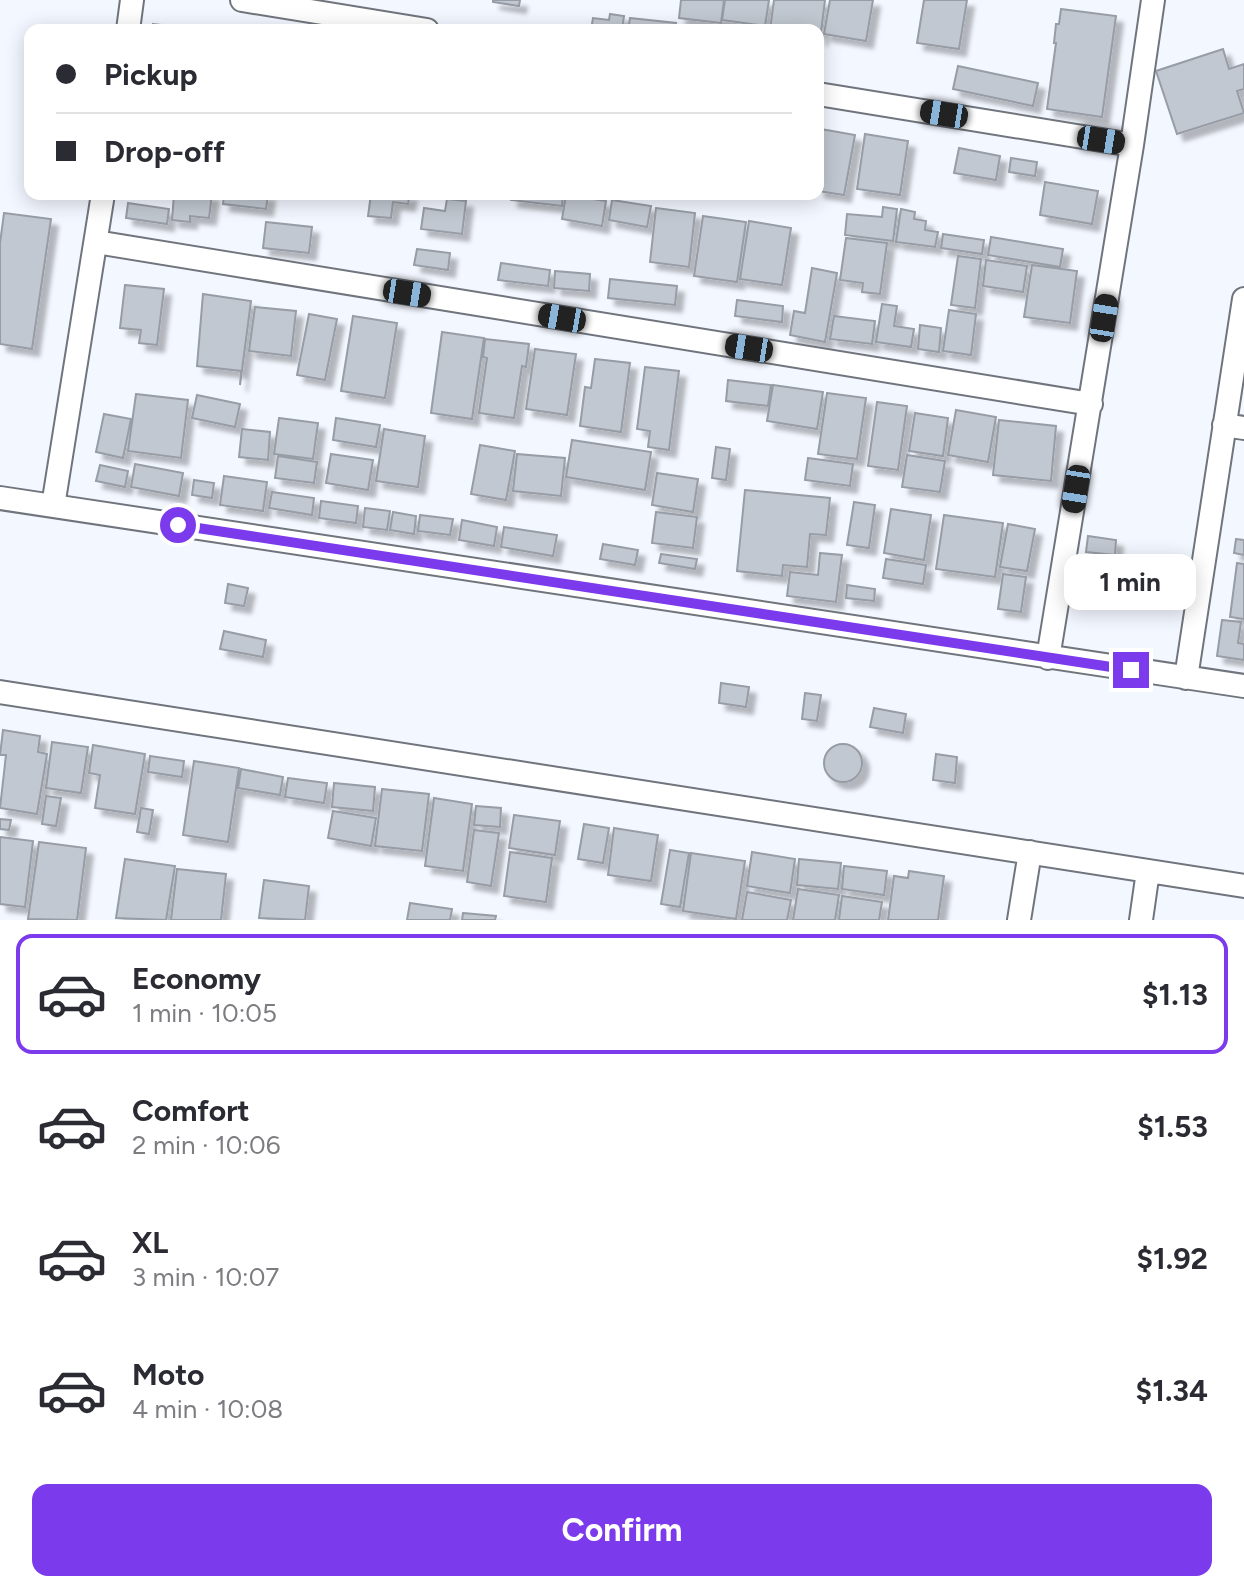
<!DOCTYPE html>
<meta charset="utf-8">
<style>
body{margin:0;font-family:Figtree,sans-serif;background:#f7f7f7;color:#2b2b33;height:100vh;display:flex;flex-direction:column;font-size:30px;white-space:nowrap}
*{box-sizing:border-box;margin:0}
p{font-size:26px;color:#7c7c81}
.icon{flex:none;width:44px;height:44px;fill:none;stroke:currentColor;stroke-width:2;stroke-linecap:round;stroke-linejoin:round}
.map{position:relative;height:920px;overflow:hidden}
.drawer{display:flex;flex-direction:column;background:#fff;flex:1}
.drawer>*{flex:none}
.hud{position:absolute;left:24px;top:24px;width:800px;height:176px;border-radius:16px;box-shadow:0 4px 20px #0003;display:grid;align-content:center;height:176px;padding:0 32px;background:#fff}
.end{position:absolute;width:36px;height:36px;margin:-18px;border:10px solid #7c3aed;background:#fff;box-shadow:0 0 0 4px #fff}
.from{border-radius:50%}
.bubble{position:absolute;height:56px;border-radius:16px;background:#fff;box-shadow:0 4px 20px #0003;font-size:26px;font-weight:700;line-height:56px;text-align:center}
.car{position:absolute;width:24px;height:48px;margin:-24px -12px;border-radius:10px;box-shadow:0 0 6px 2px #0007;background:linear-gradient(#222 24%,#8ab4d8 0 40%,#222 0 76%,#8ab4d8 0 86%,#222 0)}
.hud b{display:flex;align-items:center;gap:28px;height:76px;font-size:30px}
.hud b+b{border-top:2px solid #e1e1e2}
.hud i{width:20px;height:20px;background:#2b2b33}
ul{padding:14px 0 0;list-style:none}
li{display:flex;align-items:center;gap:24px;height:120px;margin:0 16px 12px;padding:0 16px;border:4px solid transparent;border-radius:16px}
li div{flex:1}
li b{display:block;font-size:30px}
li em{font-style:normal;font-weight:700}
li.active{border-color:#7c3aed}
li>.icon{width:72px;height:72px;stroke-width:1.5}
.primary-button{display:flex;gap:16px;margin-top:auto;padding:16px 32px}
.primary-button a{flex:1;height:92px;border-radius:16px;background:#7c3aed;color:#fff;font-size:32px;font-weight:700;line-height:92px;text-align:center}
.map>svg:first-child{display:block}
.building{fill:#c2c8d1;stroke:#979ca5;stroke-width:2;filter:url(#shadow)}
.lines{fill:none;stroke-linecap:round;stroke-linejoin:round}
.street-casing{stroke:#70757d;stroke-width:26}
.street{stroke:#fff;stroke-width:22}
.route{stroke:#7c3aed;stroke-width:10}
</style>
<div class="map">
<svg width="1244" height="920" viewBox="0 0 1244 920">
<defs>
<filter id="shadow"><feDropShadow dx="7" dy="7" stdDeviation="2" flood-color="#0004"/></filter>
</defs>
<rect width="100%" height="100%" fill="#f3f7ff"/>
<!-- building -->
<path class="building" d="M493,0h27l-1,6 -26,-4z
M681,0h43l-3,23 -42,-5z
M725,0h44l-4,26 -43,-6z
M774,0h51l-5,40 -2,-10h-48z
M830,0h43l-7,41 -42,-7z
M924,0h43l-8,49 -42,-6z
M1061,9l55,7 -14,101 -55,-8 9,-66h-2l2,-19h3z
M610,14l14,2 -2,14h-31l2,-12 16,2z
M630,18l46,5 -1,7h-47z
M153,24l42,5 -1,1h-41z
M1223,49l6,20 15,-5v25l-7,2 7,22 -67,21 -21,-63z
M958,66l80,17 -5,23 -80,-17z
M821,129l34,6 -11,60 -26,-4v-46z
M865,134l43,7 -8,54 -43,-6z
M959,148l41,8 -4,24 -42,-7z
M1011,158l26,4 -2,14 -26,-4z
M1045,182l53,9 -6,33 -52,-9z
M174,194h38l-3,24 -19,-2v6l-18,-2z
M224,194h44l-2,15 -43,-5z
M371,194h39l-2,10 -15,-2 -2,16 -23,-2z
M512,194h51l-1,12 -51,-6z
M566,195l40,6 -4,25 -40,-7z
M447,199l19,2 -4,33 -41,-5 3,-21 21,3z
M612,200l39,6 -4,21 -38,-7z
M128,203l41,6 -2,15 -41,-6z
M883,207l14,2 -4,32 -48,-6 2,-21 35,3z
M656,208l39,5 -6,54 -39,-5z
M901,209l14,3 -1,7 12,2 -1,9 13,2 -3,15 -39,-5z
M4,213l47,6 -19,130 -32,-5v-101z
M703,216l43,6 -9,60 -43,-6z
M749,221l42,7 -9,57 -42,-6z
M266,222l46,5 -3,26 -46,-5z
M943,234l41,6 -2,14 -41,-6z
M991,237l72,12 -3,18 -72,-12z
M846,238l41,5 -7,51 -18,-2 1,-9 -23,-3z
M417,249l33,4 -2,17 -34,-5z
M958,256l23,3 -6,49 -24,-3z
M986,260l41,6 -4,26 -40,-6z
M501,263l49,7 -2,16 -50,-6z
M1032,265l45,6 -7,52 -46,-6z
M812,268l25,5 -12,69 -35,-7 4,-24 11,2z
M555,271l35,3 -1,17 -35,-3z
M610,279l67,7 -2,19 -67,-7z
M125,285l39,4 -7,56 -18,-2 2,-13 -21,-2z
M203,294l48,7 -11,84 1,-14 -44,-5z
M737,300l46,6 -1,16 -47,-6z
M882,304l15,2 -3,20 20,3 -3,18 -35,-5z
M255,307l41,4 -5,45 -42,-5z
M949,310l27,4 -5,41 -28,-4z
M309,314l28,5 -12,61 -28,-5z
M353,316l44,7 -12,75 -44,-7z
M834,316l41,5 -3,23 -42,-5z
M920,325l21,3 -2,24 -21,-3z
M442,332l42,6 -12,81 -41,-6z
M485,339l44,5 -3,23 -4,-1 -8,52 -35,-5 8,-55 -4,-1z
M535,349l41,5 -9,61 -41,-6z
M595,359l35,4 -9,69 -41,-6 5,-39 6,1z
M645,367l34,4 -10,79 -21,-3 2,-16 -13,-2z
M728,380l43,5 -3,21 -42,-5z
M773,385l50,7 -6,37 -50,-8z
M827,393l39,5 -9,61 -39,-5z
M136,394l52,6 -7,58 -53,-7z
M197,395l43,9 -5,23 -43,-9z
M877,402l30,4 -9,64 -30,-4z
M956,410l40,7 -8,45 -40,-7z
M915,413l33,5 -5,38 -34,-5z
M104,414l27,5 -8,39 -27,-6z
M279,418l39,5 -5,36 -39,-5z
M336,418l44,7 -4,22 -43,-7z
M999,420l57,6 -5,55 -58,-6z
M242,429l28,3 -2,28 -29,-3z
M384,429l41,7 -7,51 -42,-6z
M572,440l79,12 -6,38 -79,-13z
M480,445l35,6 -9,49 -35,-6z
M716,447l14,2 -4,31 -14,-2z
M331,454l42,6 -5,30 -42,-7z
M517,454l48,4 -4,38 -48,-5z
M907,455l38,6 -5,31 -38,-5z
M278,456l39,6 -3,21 -39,-5z
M808,458l45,6 -3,22 -45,-6z
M135,464l48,9 -4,23 -48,-9z
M100,465l28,6 -3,16 -29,-6z
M657,473l41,6 -5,33 -41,-7z
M224,476l43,6 -4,29 -43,-6z
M194,480l20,3 -2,15 -20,-3z
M745,490l85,8 -4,37 -16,-1 -3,33 -24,-2 -1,11 -45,-5z
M272,492l42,6 -2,17 -43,-7z
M321,501l37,5 -2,17 -37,-5z
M854,502l21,3 -6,43 -22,-3z
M365,508l25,3 -3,19 -24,-3z
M891,509l40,6 -7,45 -40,-7z
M393,512l23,4 -2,18 -24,-4z
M656,512l41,5 -4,31 -41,-5z
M420,515l33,4 -3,16 -32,-4z
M944,515l59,8 -8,54 -59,-8z
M462,520l35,7 -3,19 -35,-6z
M1008,524l27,5 -8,42 -27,-4z
M504,527l53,8 -4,21 -52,-9z
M1088,536l28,4 -1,15 -29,-3z
M1236,539l8,1v15l-10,-2z
M603,544l35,6 -3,15 -35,-6z
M820,553l22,2 -6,47 -49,-6 3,-24 28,3z
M661,554l36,5 -2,10 -36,-6z
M886,559l40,6 -3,19 -40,-6z
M1237,563l7,1v55l-14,-2z
M1003,574l23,3 -5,35 -23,-3z
M228,584l20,4 -4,18 -19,-3z
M847,585l28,4 -1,12 -28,-3z
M1222,620l19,2 -3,21 6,1v16l-27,-4z
M224,631l42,9 -3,17 -43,-8z
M721,683l28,4 -3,20 -27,-4z
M805,693l16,2 -4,26 -15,-2z
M874,708l32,6 -3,19 -33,-6z
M3,730l37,6 -2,16 9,2 -10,60 -37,-6 6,-53h-6z
M52,742l36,5 -7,46 -35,-5z
M824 763a19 19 0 1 1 38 0a19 19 0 1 1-38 0Z
M93,745l52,9 -10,60 -40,-6 5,-33 -11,-2z
M936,754l21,3 -2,26 -22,-3z
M150,756l34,5 -2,16 -34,-5z
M194,761l45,7 -11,74 -45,-7z
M241,769l42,8 -3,18 -42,-7z
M288,778l39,5 -3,20 -39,-6z
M334,783l41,4 -2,24 -41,-4z
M382,789l47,5 -7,57 -47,-5z
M46,796l15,2 -5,28 -14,-2z
M434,798l38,6 -9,67 -38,-5z
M476,806l25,2 -1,19 -26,-2z
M141,808l12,2 -4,24 -12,-2z
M333,811l43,7 -5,28 -43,-8z
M514,815l46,6 -5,34 -46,-7z
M0,819l11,1 -2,10 -9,-1z
M584,824l25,4 -6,35 -25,-4z
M614,828l44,7 -7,46 -43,-6z
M474,830l25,3 -8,53 -24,-4z
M0,837l33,4 -8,66 -25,-3z
M39,842l47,6 -9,72 -49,-1z
M670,850l19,3 -9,54 -19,-3z
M510,852l42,6 -6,44 -42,-6z
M752,852l43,7 -5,34 -43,-7z
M691,853l54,8 -9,58 -53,-8z
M125,859l50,7 -9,54 -50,-2z
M799,859l42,4 -3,26 -41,-4z
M844,866l43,5 -3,24 -42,-6z
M177,869l49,5 -5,46h-50z
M909,871l35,5 -6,44h-50l6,-44 14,2z
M264,880l45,6 -4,34 -46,-2z
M798,889l41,6 -4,25h-42z
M747,892l44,8 -4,20h-45z
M842,896l40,6 -3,18h-40z
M410,903l42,6 -2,11h-43z
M463,913l33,3 -1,4h-33z"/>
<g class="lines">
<defs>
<path id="street" d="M242,0l185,30
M128,30l4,-30
M818,94l314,51
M96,242l995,162
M1224,425l20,3
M0,498l1244,188
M53,506l50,-312
M1048,658l84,-513 21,-145
M1186,678l58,-379
M0,692l1244,194
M1019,920l11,-68
M1141,920l7,-49"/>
</defs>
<!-- street casing -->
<use href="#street" class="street-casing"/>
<!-- street -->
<use href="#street" class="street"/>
</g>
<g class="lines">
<!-- route -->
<path class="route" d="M178,525l953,145"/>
</g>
</svg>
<i class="end from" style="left:178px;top:525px"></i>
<i class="end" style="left:1131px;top:670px"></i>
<div class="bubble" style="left:1064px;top:554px;width:132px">1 min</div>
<i class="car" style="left:944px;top:114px;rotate:279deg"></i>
<i class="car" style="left:1101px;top:140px;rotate:99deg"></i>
<i class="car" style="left:407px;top:293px;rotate:99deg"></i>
<i class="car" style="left:562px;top:318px;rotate:280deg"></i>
<i class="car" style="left:1104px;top:318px;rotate:9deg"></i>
<i class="car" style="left:749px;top:348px;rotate:279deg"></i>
<i class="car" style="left:1076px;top:489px;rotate:189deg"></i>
<div class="hud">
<b><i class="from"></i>Pickup</b>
<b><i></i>Drop-off</b>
</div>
</div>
<section class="drawer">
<ul>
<li class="active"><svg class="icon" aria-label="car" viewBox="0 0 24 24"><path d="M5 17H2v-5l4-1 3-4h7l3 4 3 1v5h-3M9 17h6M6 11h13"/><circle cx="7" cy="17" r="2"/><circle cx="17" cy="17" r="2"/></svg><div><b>Economy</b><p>1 min · 10:05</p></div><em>$1.13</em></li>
<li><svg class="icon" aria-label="car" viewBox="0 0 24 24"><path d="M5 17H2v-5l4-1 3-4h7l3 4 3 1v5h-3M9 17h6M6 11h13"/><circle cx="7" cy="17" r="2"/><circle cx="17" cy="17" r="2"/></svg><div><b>Comfort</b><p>2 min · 10:06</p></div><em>$1.53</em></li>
<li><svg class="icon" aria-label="car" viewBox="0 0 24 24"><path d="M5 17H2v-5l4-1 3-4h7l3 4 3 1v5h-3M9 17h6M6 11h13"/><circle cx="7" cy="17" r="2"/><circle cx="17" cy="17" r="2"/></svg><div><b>XL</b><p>3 min · 10:07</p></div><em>$1.92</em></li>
<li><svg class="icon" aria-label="car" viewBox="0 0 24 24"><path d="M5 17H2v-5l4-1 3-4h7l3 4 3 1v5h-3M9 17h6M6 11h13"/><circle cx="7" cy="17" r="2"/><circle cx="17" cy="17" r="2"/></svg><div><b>Moto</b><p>4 min · 10:08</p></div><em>$1.34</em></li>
</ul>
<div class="primary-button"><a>Confirm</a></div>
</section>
